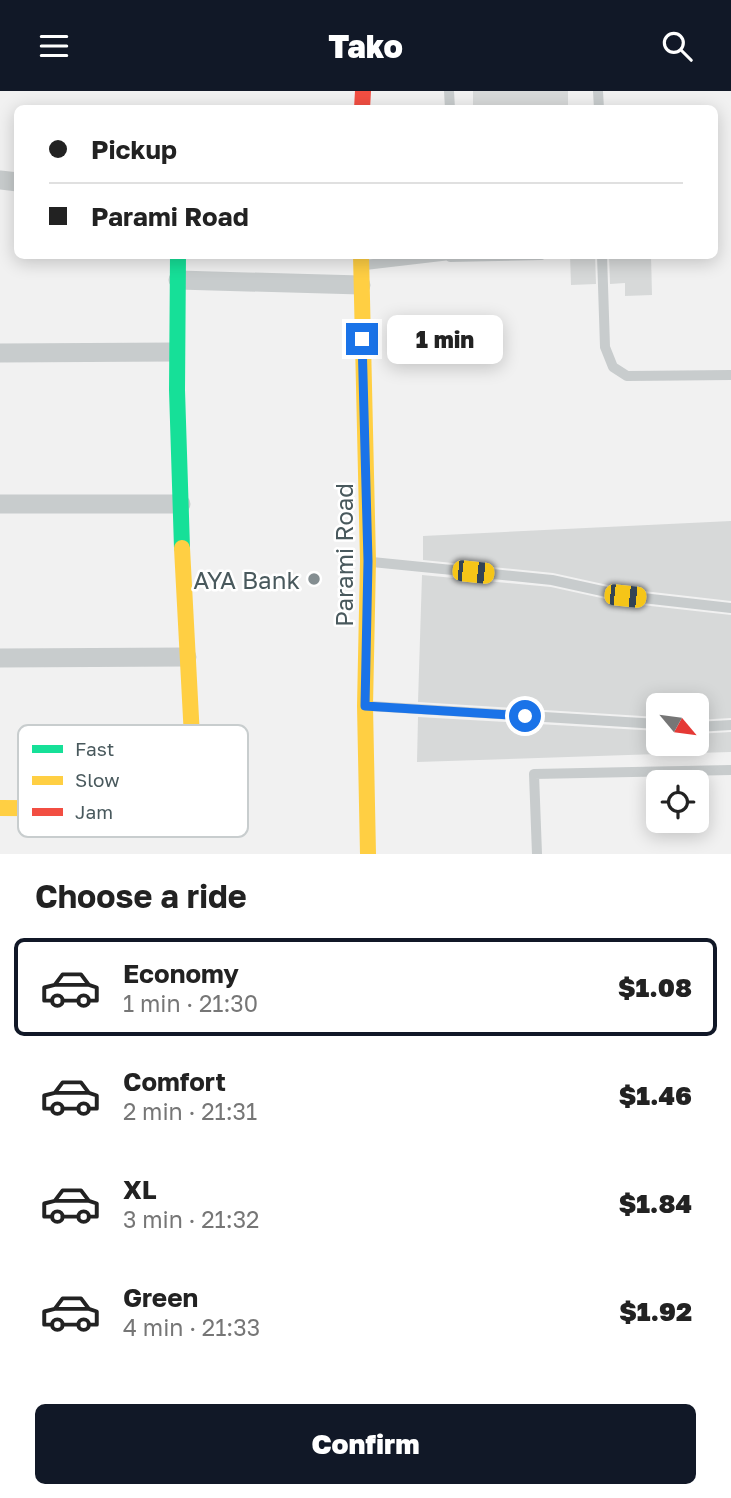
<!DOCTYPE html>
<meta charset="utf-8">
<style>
body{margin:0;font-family:"Golos Text",sans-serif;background:#f6f6f6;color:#222;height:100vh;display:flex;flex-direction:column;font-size:26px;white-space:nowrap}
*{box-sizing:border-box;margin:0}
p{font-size:23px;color:#767676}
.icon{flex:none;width:38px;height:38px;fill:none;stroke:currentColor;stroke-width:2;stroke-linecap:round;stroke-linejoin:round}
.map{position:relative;height:763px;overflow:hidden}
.details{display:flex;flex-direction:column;background:#fff;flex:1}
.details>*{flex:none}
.top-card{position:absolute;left:14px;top:14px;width:704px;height:154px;border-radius:10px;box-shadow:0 4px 18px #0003;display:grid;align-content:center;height:154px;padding:0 35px;background:#fff}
.needle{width:46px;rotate:119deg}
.controls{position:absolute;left:646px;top:602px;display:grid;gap:14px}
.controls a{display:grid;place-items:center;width:63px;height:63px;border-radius:10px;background:#fff;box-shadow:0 4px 18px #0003;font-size:35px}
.end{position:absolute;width:32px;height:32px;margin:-16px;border:9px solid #1a73e8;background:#fff;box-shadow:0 0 0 4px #fff}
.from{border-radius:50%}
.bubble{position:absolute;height:49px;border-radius:10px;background:#fff;box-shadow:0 4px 18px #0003;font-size:23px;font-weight:800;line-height:49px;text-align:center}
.car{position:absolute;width:21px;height:42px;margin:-21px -10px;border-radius:9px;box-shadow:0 0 5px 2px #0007;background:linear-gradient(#f5c518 24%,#345 0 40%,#f5c518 0 76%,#345 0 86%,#f5c518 0)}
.top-card b{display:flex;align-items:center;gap:24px;height:66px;font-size:26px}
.top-card b+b{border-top:2px solid #e0e0e0}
.top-card i{width:18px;height:18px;background:#222}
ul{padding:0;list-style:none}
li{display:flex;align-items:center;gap:21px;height:98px;margin:0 14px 10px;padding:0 21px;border:4px solid transparent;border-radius:10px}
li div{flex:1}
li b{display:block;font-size:26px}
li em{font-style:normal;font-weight:800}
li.active{border-color:#111827}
li>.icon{width:63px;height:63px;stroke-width:1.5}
h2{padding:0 35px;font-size:32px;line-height:84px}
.action{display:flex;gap:14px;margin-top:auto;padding:14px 35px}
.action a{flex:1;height:80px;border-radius:10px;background:#111827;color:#fff;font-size:28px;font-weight:800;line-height:80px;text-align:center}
header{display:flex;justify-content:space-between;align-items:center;height:91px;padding:0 35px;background:#111827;color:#fff;font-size:32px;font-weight:800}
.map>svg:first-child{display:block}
.building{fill:#d7d9d9}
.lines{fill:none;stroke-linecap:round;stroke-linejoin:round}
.lane{stroke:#c8cccd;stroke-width:10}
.street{stroke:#c8cccd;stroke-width:19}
.fast{stroke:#16e098;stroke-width:16}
.slow{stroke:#ffcf43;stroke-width:16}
.jam{stroke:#f24e42;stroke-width:16}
.route{stroke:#1a73e8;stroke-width:9}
.poi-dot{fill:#848e91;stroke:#fff;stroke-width:2.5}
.labels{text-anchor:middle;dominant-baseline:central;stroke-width:5;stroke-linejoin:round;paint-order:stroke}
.street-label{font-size:24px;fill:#49595d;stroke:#fff}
.poi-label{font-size:24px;fill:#49595d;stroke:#fff;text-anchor:end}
.key{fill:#fff;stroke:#c8cdce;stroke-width:2}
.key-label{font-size:19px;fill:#49595d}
</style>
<header><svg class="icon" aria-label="menu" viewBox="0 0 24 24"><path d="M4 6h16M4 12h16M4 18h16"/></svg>Tako<svg class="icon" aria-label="search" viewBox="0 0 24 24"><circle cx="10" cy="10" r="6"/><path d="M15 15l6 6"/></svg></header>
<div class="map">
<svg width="731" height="763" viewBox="0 0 731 763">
<rect width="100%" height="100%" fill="#f1f1f1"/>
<!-- building -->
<path class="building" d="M473,0h95v18h-95z
M570,164h25l1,29 -25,1z
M609,164h42l1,40 -27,1v-13l-15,1z
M731,430v80l-105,-12 -73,-16 -130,-13v-24z
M422,484l129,12 73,16 107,12v103l-35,2v-15h-38v12l-240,-15z
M418,626l240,14v23l-241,8z
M731,641v20l-35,1v-19z"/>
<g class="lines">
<!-- lane -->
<path class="lane" d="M449,0l1,18
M598,0l1,18
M602,164l3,92 8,20 14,9 104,-1
M450,166l91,-2
M365,174l85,-10
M372,471l180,18 73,16 106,12
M369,615l289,18
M696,636l35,-2
M537,763l-3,-80 197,-4"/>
<!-- street -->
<path class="street" d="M0,89l18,2
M178,189l183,5
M0,262l175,-1
M0,413h181
M0,567l187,-1"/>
<!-- fast -->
<path class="fast" d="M178,164l-1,135 5,158"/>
<!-- slow -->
<path class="slow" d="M361,164l7,306 -3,145 3,148
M0,717l175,1 16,-2 4,-13 -13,-246"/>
<!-- jam -->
<path class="jam" d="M362,18l1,-18"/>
</g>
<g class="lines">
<!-- route -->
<path class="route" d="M362,248l6,222 -3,145 160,10"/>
</g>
<!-- markers -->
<circle class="poi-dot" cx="314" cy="488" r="7"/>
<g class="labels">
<!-- street labels -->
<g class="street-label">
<text transform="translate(343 464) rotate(-90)">Parami Road</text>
</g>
<!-- poi labels -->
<g class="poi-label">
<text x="300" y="488">AYA Bank</text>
</g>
</g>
<!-- legend -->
<rect x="18" y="634" width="230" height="112" rx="10" class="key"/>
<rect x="32" y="654" width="31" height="8" fill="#16e098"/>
<rect x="32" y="685" width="31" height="9" fill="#ffcf43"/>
<rect x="32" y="717" width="31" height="8" fill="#f24e42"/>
<g class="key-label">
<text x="75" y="665">Fast</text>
<text x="75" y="696">Slow</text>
<text x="75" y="728">Jam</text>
</g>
</svg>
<div class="controls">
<a><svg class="needle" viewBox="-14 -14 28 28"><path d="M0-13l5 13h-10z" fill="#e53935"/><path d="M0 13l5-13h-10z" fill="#767676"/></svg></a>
<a><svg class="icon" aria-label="locate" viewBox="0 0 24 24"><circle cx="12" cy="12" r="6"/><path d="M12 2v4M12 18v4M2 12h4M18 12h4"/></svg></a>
</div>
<i class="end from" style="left:525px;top:625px"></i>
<i class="end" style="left:362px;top:248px"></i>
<div class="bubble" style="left:387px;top:224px;width:116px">1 min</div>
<i class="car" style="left:473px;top:481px;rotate:96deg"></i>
<i class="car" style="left:625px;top:505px;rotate:96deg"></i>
<div class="top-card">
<b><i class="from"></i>Pickup</b>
<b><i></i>Parami Road</b>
</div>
</div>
<section class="details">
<h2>Choose a ride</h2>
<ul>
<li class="active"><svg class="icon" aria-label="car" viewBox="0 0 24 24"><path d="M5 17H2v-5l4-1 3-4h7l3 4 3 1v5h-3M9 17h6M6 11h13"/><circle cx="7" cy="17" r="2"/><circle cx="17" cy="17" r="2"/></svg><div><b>Economy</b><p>1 min · 21:30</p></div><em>$1.08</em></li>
<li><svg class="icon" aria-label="car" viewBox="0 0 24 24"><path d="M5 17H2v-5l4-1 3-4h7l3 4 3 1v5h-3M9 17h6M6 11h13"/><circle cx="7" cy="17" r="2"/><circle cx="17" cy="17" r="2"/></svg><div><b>Comfort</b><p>2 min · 21:31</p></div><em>$1.46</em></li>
<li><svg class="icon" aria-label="car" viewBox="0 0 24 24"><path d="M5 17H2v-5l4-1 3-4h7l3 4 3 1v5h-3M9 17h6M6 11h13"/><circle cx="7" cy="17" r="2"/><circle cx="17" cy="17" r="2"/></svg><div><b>XL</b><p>3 min · 21:32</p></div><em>$1.84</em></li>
<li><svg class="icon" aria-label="car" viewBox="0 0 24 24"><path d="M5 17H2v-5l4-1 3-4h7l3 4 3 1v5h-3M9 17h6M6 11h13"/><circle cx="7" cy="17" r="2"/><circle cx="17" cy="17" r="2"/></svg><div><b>Green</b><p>4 min · 21:33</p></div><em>$1.92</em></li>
</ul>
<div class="action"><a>Confirm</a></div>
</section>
